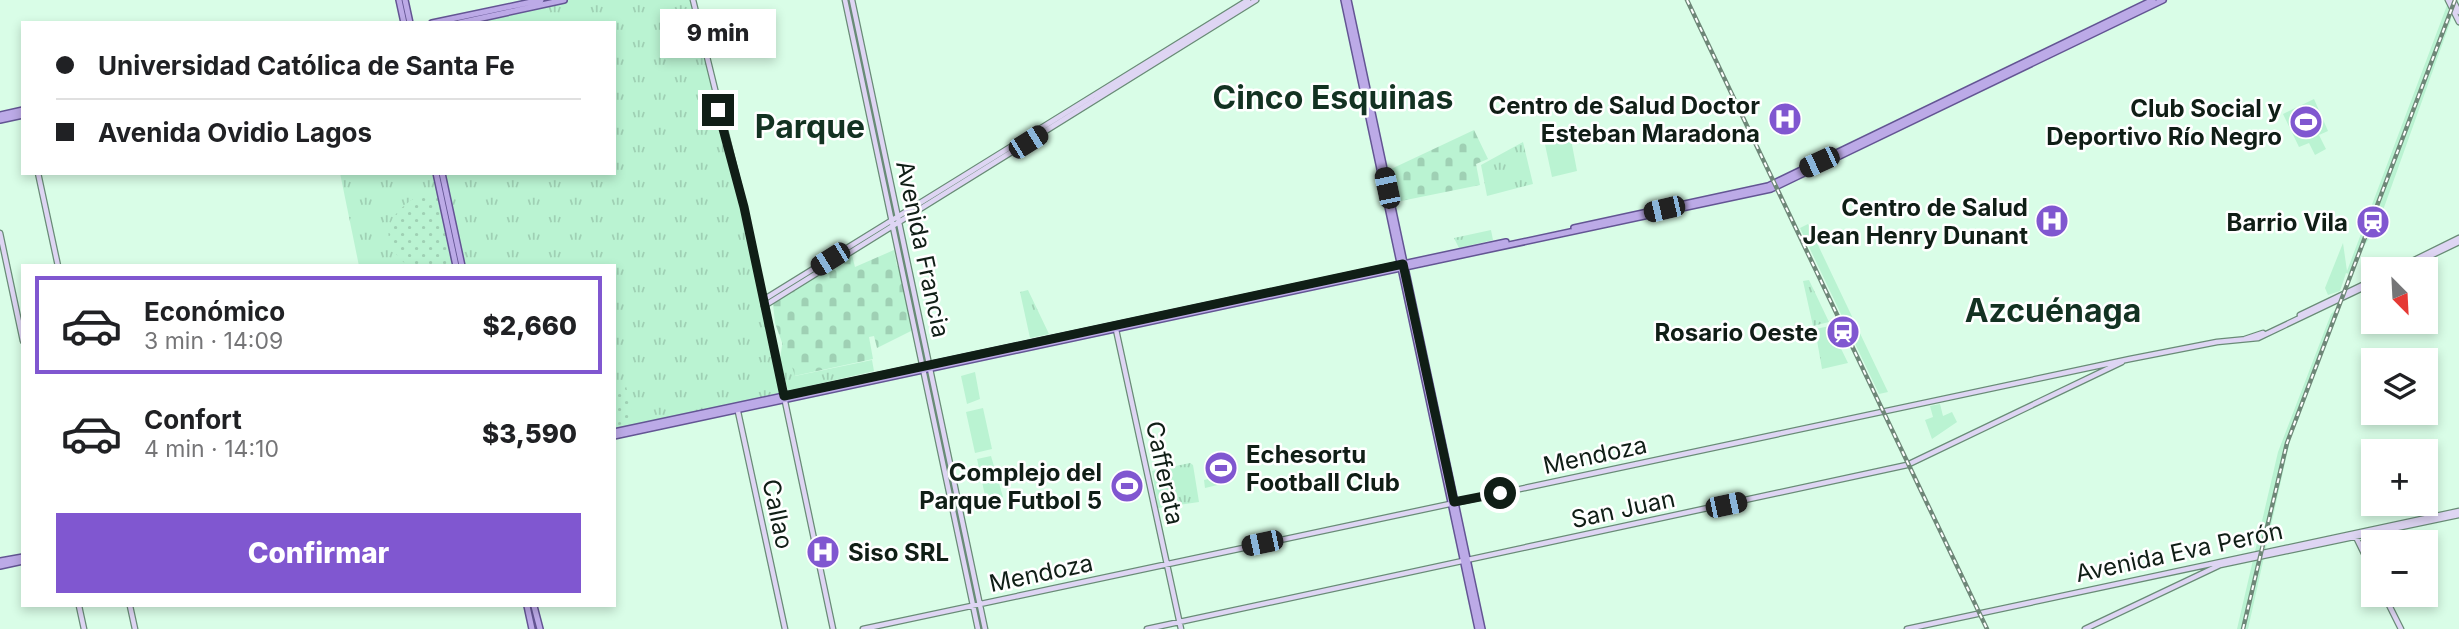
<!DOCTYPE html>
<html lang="es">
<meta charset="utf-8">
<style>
body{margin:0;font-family:Inter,sans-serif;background:#f2f2f2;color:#202124;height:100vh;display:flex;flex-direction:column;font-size:26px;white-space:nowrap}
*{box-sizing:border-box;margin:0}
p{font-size:23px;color:#757577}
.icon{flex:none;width:38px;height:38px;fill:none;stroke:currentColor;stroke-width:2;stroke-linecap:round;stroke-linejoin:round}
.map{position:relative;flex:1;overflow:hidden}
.details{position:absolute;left:21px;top:264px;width:595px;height:343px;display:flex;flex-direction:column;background:#fff;border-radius:0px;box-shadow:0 4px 10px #0003}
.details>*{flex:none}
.banner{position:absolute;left:21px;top:21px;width:595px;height:154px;border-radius:0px;box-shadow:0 4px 10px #0003;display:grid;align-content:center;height:154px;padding:0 35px;background:#fff}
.needle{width:46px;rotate:156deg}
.controls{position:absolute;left:2361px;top:257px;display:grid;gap:14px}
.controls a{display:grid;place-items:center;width:77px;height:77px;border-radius:0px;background:#fff;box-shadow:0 4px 10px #0003;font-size:35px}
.end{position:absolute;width:32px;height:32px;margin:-16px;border:9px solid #101e16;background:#fff;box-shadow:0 0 0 4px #fff}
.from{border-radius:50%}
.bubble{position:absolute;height:49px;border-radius:0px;background:#fff;box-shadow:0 4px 10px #0003;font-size:23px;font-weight:800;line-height:49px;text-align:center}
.car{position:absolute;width:21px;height:42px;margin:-21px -10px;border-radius:9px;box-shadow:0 0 5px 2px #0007;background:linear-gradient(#222 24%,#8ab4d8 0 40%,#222 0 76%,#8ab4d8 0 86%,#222 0)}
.banner b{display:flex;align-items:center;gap:24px;height:66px;font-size:26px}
.banner b+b{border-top:2px solid #e0e0e0}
.banner i{width:18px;height:18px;background:#202124}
ul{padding:12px 0 0;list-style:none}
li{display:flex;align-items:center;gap:21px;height:98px;margin:0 14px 10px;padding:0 21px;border:4px solid transparent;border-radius:0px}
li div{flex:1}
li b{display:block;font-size:26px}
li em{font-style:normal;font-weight:800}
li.active{border-color:#8057d0}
li>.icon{width:63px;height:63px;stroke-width:1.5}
.cta{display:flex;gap:14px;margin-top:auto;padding:14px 35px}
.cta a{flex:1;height:80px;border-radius:0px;background:#8057d0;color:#fff;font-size:28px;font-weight:800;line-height:80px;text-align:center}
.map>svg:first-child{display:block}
.grass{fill:#baf3d2}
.cemetery{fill:url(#cemetery-stones)}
.park{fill:url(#park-tufts)}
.garden{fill:url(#garden-dots)}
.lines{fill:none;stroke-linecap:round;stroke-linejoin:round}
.secondary-casing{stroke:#698b77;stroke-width:7}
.primary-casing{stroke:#635593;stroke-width:8}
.secondary{stroke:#ded5f3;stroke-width:4.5}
.primary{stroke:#bcaae7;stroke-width:5}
.rail-casing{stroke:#6e8778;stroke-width:4.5}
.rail{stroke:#fff;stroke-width:2;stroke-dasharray:5;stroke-linecap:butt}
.route{stroke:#101e16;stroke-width:9}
.labels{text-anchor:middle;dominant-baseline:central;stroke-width:5;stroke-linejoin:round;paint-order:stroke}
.poi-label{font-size:24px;font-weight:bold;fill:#101e16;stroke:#fff;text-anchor:end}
.street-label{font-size:24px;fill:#101e16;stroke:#fff}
.district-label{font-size:32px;font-weight:bold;fill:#133222;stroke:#fff}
</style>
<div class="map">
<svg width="2459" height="629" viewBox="0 0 2459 629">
<defs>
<pattern id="cemetery-stones" width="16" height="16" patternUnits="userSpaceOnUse" patternTransform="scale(1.75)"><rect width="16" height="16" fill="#baf3d2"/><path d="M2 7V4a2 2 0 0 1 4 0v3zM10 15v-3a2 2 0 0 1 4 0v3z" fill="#9fd0b4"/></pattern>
<pattern id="park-tufts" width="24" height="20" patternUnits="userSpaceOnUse" patternTransform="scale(1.75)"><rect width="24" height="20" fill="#baf3d2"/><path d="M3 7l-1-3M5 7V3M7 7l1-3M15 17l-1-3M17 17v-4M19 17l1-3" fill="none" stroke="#9fd0b4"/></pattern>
<pattern id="garden-dots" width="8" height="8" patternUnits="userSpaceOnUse" patternTransform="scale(1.75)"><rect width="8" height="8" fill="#baf3d2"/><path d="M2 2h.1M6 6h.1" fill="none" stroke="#9fd0b4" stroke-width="1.8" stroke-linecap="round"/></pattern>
</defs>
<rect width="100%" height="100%" fill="#d9fde7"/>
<!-- grass -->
<path class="grass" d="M2449,0h3l-4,11 3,9 -74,207 -13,19 -12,29 -6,-2 -6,18 -12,4 -3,-7 18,-45 4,28z
M2314,99l14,32 -9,4 7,14 -11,6 -6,-12 -10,4 -16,-33z
M1570,134l7,37 -25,6 -8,-37z
M1808,224l9,19 71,149 -9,2 -79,-166z
M2342,303l-51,133 -43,193h-11l41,-177 53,-138z
M975,372l5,27 -13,5 -6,-28z
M1940,404l3,12 9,-4 5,10 -25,17 -7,-19 8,-3 -3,-11z
M983,408l9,41 -17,4 -9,-41z
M991,456l12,41 -17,3 -9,-41z
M1224,457l6,25 -25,6 -1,-8 13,-3 -4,-18z"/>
<!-- cemetery -->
<path class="cemetery" d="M1474,130l14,29 -12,5 4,21 -84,17 -7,-32z
M894,250l3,16h4l12,64 -36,18 -3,-12 -5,1 4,22 -79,17 -19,-53 -2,-19 79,-49 3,12z"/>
<!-- park -->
<path class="park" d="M564,0h129l40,160 51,235 -170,37v-166h-255l-19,-93h274v-150h-155z
M1523,142l10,42 -46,12 -6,-31z
M1491,230l2,10 -34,8 -5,-10z
M1809,280l20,42 -16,4 -10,-45z
M1028,290l21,44 -19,4 -10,-46z
M1830,326l18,37 -26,6 -7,-40z
M783,339l12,37 77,-16 2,11 -86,20 -8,-32z
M1190,463l3,2 6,37 -41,6 -6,-37z"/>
<!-- garden -->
<path class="garden" d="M422,194h12l7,7 13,65h-46c-34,-28 -20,-54 14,-72z
M626,386l8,34 -20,7v-39z"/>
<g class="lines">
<defs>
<path id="secondary" d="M693,0l51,207 89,422
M845,0l133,629
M852,0l133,629
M2448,0l11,22
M2453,0l6,12
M38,173l20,93
M0,233l23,108
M2394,270l65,-32
M2401,270l58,-28
M763,300l485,-300
M764,306l492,-306
M2300,315l73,-35
M1115,325l66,304
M2245,339l18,-6
M737,407l48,222
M2355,535l18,37
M2384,595l17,34
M79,606l5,23
M130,606l5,23
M863,629l1267,-270 87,-17 41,-4 115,-55
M1147,629l760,-164 215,-103
M1907,629l552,-118
M2085,629l135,-64 239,-50"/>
<path id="primary" d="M399,0l5,23
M405,0l5,23
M1344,0l134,629
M1348,0l134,629
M432,23l109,-23
M459,23l105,-23
M0,115l23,-5
M0,120l23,-5
M436,173l20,93
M442,173l20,93
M1574,228l194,-42 385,-186
M614,432l892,-190
M614,436l1157,-247 392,-189
M0,561l23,-4
M0,566l23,-5
M527,606l5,23
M534,606l6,23"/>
</defs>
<!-- secondary casing -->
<use href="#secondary" class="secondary-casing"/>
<!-- primary casing -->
<use href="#primary" class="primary-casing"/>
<!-- secondary -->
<use href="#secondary" class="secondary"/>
<!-- primary -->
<use href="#primary" class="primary"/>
<defs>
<path id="rail" d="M1687,0l300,629
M2243,629l44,-186 168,-443"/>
</defs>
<!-- rail casing -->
<use href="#rail" class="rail-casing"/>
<!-- rail -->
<use href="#rail" class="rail"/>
</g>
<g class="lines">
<!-- route -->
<path class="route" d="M718,110l26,97 40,189 619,-132 51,238 46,-9"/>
</g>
<!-- icons -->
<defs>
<symbol id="hospital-disc" viewBox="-11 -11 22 22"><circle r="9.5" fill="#8057d0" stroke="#fff"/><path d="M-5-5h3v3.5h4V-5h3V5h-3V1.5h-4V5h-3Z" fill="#fff"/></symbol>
<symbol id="stadium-disc" viewBox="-11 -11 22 22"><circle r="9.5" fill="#8057d0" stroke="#fff"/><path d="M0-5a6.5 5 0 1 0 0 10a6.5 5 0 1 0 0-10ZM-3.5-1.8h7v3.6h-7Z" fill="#fff"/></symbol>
<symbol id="station-disc" viewBox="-11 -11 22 22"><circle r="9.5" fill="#8057d0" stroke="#fff"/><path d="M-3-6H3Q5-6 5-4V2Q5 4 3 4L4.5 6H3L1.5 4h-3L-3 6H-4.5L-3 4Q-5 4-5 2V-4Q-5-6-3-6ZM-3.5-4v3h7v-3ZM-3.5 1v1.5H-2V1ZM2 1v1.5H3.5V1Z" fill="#fff"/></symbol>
</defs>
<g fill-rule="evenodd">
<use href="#hospital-disc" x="1766" y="100" width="38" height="38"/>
<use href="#stadium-disc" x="2287" y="103" width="38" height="38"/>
<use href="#hospital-disc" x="2033" y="202" width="38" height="38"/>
<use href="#station-disc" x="2354" y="203" width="38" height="38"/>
<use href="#station-disc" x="1824" y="313" width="38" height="38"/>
<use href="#stadium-disc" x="1202" y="449" width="38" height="38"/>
<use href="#stadium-disc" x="1108" y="467" width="38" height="38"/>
<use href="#hospital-disc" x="804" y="533" width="38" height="38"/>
</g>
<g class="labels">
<!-- poi labels -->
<g class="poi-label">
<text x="1760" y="105">Centro de Salud Doctor<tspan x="1760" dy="28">Esteban Maradona</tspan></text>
<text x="2282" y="108">Club Social y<tspan x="2282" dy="28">Deportivo Río Negro</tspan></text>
<text x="2028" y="207">Centro de Salud<tspan x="2028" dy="28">Jean Henry Dunant</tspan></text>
<text x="2348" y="222">Barrio Vila</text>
<text x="1818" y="332">Rosario Oeste</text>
<text x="1246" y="454" text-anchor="start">Echesortu<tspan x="1246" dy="28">Football Club</tspan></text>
<text x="1102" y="472">Complejo del<tspan x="1102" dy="28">Parque Futbol 5</tspan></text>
<text x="848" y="552" text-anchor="start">Siso SRL</text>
</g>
<!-- street labels -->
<g class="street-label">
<text transform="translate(923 249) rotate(78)">Avenida Francia</text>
<text transform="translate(1595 455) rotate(-12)">Mendoza</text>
<text transform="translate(1165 473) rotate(78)">Cafferata</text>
<text transform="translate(1623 509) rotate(-12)">San Juan</text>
<text transform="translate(778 514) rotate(78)">Callao</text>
<text transform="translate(2179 552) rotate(-12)">Avenida Eva Perón</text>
<text transform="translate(1041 573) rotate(-12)">Mendoza</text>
</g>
<!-- district labels -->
<g class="district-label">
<text x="1333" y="97">Cinco Esquinas</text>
<text x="810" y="126">Parque</text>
<text x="2053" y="310">Azcuénaga</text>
</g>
</g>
</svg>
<div class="controls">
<a><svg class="needle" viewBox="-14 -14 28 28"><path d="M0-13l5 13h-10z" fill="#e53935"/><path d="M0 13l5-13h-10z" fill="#757577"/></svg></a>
<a><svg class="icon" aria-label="layers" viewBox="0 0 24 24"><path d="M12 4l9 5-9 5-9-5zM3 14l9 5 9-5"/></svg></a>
<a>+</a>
<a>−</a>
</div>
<i class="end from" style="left:1500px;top:493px"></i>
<i class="end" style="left:718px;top:110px"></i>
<div class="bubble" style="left:660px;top:9px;width:116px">9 min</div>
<i class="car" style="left:1028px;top:142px;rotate:58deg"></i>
<i class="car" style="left:1819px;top:162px;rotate:245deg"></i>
<i class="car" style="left:1387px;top:188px;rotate:348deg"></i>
<i class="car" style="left:1664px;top:209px;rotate:257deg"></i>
<i class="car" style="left:830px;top:259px;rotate:238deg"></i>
<i class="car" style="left:1726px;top:505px;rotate:78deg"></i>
<i class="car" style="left:1262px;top:543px;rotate:258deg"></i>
<div class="banner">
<b><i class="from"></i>Universidad Católica de Santa Fe</b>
<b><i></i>Avenida Ovidio Lagos</b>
</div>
<section class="details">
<ul>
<li class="active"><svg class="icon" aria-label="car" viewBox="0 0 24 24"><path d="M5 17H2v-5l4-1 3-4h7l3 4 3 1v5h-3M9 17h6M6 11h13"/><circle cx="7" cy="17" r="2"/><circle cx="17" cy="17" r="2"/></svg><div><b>Económico</b><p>3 min · 14:09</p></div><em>$2,660</em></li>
<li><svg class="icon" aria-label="car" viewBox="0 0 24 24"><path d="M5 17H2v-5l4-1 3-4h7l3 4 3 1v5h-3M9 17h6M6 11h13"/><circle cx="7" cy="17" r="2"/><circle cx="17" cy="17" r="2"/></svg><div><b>Confort</b><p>4 min · 14:10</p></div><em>$3,590</em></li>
</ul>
<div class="cta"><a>Confirmar</a></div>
</section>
</div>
